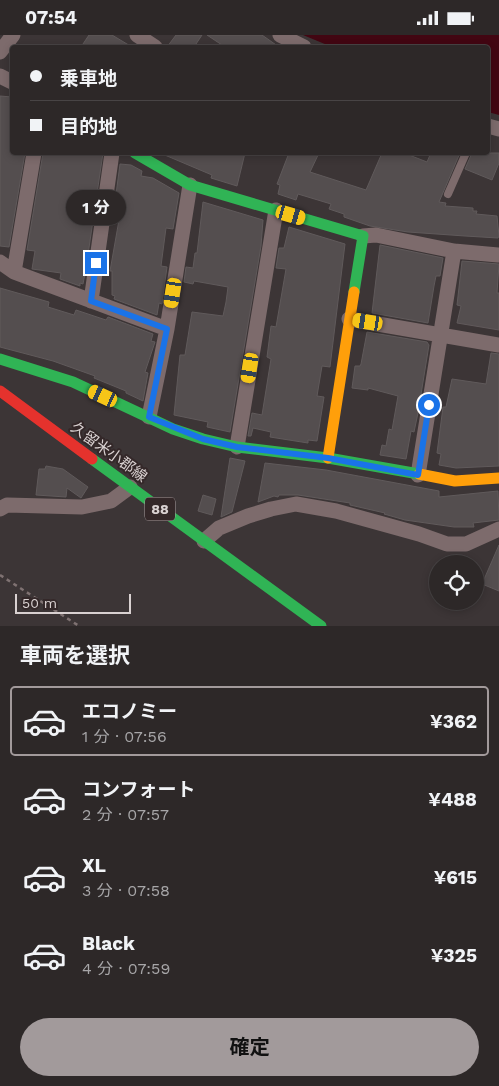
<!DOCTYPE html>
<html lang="ja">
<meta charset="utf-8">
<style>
body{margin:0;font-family:"Work Sans","Noto Sans JP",sans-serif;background:#353030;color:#f1f3f6;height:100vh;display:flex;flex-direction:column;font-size:19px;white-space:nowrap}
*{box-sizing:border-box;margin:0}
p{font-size:16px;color:#a7a6a8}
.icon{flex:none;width:28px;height:28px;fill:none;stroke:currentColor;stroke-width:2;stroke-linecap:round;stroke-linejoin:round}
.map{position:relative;height:591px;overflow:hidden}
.sheet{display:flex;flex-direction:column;background:#2d2828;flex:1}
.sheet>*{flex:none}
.banner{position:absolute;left:10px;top:10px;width:480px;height:110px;border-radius:5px;box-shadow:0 2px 8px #0003,0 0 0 1px #484445;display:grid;align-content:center;height:110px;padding:0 20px;background:#2d2828}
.fabs{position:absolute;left:429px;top:520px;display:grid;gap:10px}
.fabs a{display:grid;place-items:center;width:55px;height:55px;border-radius:50%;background:#2d2828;box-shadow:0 2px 8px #0003,0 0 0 1px #484445;font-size:25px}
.scale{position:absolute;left:15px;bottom:12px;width:116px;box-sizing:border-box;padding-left:5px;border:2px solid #d9d1d1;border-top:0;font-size:14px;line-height:18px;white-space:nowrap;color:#d9d1d1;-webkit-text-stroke:4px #342829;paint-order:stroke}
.end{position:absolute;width:22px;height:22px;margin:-11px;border:6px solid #1a73e8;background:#fff;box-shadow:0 0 0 2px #fff}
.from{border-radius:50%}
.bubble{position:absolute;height:35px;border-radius:18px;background:#2d2828;box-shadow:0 2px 8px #0003,0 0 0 1px #484445;font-size:16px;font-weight:700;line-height:35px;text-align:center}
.car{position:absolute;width:15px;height:30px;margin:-15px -8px;border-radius:6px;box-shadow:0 0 4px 1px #0007;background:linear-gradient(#f5c518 24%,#345 0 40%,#f5c518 0 76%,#345 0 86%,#f5c518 0)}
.banner b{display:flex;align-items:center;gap:18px;height:48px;font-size:19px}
.banner b+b{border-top:1px solid #484445}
.banner i{width:12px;height:12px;background:#f1f3f6}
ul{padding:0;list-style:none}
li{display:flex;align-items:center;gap:15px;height:70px;margin:0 10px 8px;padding:0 10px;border:2px solid transparent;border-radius:5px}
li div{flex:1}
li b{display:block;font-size:19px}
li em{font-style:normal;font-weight:700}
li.current{border-color:#a29a9b}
li>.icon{width:45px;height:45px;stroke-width:1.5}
h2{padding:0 20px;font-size:22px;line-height:60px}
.button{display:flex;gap:10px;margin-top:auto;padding:10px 20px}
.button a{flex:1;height:58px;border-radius:30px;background:#a29a9b;color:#111;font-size:20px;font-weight:700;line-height:58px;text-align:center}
.status{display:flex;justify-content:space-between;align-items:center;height:35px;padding:0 25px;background:#2d2828;direction:ltr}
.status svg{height:14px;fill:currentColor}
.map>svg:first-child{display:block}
.water{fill:#420612}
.building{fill:#544e4f;stroke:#605a5b}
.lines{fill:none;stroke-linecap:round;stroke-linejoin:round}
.path{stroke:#7f7272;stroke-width:2.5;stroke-dasharray:4 4;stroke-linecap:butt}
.lane{stroke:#7d6b6c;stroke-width:8}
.street{stroke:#7d6b6c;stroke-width:15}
.fast{stroke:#30b455;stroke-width:11}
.slow{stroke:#ff9f0a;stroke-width:11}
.jam{stroke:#e5322d;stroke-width:11}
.route{stroke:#1a73e8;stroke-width:6}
.labels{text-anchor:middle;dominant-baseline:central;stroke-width:4;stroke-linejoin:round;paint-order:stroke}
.shield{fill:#342829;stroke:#a89e9f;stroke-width:1}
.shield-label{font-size:14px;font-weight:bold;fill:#d9d1d1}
.street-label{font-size:15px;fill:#d9d1d1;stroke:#342829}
</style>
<div class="status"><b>07:54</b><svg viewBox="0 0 49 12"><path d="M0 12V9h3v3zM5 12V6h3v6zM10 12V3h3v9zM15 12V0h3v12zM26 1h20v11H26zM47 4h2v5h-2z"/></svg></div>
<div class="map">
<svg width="499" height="591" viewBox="0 0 499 591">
<rect width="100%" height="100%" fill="#3c3536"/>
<!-- water -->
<path class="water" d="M303,0h196v80l-11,-3v-65h-156z"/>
<!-- building -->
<path class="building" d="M89,0h23l20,12h-51z
M176,0h26l-8,12h-27z
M207,0h55l17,12h-54z
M0,61l12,1v56h13l-16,94 -9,-1z
M43,118h60l-17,115 -3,16 -3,-1v3l-20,-7 1,-6 -29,-4 3,-18 -8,-1z
M160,118h85l-8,33 -26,-8 1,-3z
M289,118h30l-9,19 56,18 16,-37h22l23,9 3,-7 -5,-2h35l-21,49 7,1 -1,3 28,2v3h4l-1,3 21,2 2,20 -1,2 -33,-2 -57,-4 -38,-6 -26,-9v-3l-15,-5 2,-5 -33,-10 -2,6 -18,-6 2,-9 -3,-1z
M472,118h27v10l-7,17 -27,-11z
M120,129l11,1 11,6 -1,5 12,2 26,15 -6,36 -7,-1 -5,38 6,1 -5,37 -3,-1 -2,12 -43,-16 1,-3 -3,-1v-24h-2l12,-68 -7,-1z
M203,167l60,18 -2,26 -31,186 -23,-5 1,-5 -34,-7 6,-60h5l7,-43 31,4 3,-14 2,-15 -34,-6 -1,3 -9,-2 2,-15 7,1 2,-15h2z
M289,192l56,17 -15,123 -8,-1 -5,30 7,1 -7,44 -9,-1v3l-38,-6 1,-5 -18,-4 -2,8h-3l4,-23 10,2 9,-56 -4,-2 4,-31 5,1 10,-58 -10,-1 3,-20h5z
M380,210l63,13 -3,18h-4l-2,10 -6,37 -56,-10z
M462,226l37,3 -2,29h2v37l-42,-7 4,-17 -4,-1z
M0,253l49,14 -1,5 26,8 2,-5 30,10 2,-3 45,17 -2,7 4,1 -10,30 3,1 -5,28 -17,-8v-2l-32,-13 1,-2 -42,-15 -53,-14z
M367,297l60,10 2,3 -11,68 -4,19 -3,-1 -5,28 -26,-4 2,-10 4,1 3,-17 3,1 6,-34 -30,-8v2l-16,-2 3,-22h5l1,-2z
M491,318l8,1v112l-43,2 -17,-3 2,-11 -4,-1 6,-46h3l6,-28 34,5z
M230,423l15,3 -13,51 -11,5z
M265,428l61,7 113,21v6l59,-6 1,29 -26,3 1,4h-20l-49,-7 -21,-6 1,-1 -35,-8v-2l-52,-8h-19l-1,2 -4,-1 -16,6z
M46,431l17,3 25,18 -7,11 -14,-10 -1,9 -30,-2 3,-26h6z
M203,460l13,4 -4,16 -14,-4z
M499,510v46l-17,-7z"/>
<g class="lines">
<!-- path -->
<path class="path" d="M0,540l79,51"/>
<!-- lane -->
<path class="lane" d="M448,159l18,-41"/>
<!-- street -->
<path class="street" d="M137,0l18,12
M280,0l24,12
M0,17l13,-17
M0,41l12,6
M488,91l11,3
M363,201l13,-1 78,16 44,4
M0,227l14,10 153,57
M14,237l20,-119
M91,266l21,-148
M349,284l150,26
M149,382l18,-88 23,-144
M237,412l39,-237
M418,440l36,-224
M0,474l7,-4 75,2 29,-6 19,-14
M204,506l15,-13 29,-12 23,-7 25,-5 40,7 83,23 28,10h19l33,-15"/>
<!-- fast -->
<path class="fast" d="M135,118l55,32 173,51 -9,56
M0,324l73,23 100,47 30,10 34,8 91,11 91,16
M92,424l229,167"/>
<!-- slow -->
<path class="slow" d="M328,423l26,-166
M419,439l36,7 44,-3"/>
<!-- jam -->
<path class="jam" d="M0,356l92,68"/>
</g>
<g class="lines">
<!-- route -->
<path class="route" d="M96,228l-5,38 76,28 -18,88 54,22 34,8 91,11 90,17 11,-70"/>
</g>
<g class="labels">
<!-- shield labels -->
<rect class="shield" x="145" y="462.5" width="30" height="23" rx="4"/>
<g class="shield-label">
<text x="160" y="474">88</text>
</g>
<!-- street labels -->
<g class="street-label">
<text transform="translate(109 417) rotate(36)">久留米小郡線</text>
</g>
</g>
</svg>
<div class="fabs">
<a><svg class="icon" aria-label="locate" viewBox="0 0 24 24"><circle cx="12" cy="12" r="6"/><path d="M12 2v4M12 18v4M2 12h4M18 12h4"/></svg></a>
</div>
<div class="scale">50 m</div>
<i class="end from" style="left:429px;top:370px"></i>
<i class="end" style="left:96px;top:228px"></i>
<div class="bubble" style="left:66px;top:155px;width:60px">1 分</div>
<i class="car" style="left:291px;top:180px;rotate:106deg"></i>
<i class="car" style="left:173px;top:258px;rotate:189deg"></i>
<i class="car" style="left:368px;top:287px;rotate:279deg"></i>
<i class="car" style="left:250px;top:333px;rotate:189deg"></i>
<i class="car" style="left:103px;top:361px;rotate:295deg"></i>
<div class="banner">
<b><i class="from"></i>乗車地</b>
<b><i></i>目的地</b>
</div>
</div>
<section class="sheet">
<h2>車両を選択</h2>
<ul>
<li class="current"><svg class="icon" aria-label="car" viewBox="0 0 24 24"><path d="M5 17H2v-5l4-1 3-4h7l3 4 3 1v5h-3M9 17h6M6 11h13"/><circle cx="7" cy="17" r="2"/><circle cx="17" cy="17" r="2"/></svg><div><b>エコノミー</b><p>1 分 · 07:56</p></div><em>¥362</em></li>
<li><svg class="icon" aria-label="car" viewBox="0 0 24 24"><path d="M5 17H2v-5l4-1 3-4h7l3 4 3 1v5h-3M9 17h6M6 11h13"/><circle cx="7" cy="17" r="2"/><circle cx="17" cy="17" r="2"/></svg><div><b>コンフォート</b><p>2 分 · 07:57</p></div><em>¥488</em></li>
<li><svg class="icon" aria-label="car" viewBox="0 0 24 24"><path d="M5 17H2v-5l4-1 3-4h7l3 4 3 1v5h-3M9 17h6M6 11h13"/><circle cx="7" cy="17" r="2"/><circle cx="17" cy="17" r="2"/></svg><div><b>XL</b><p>3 分 · 07:58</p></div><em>¥615</em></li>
<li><svg class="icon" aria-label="car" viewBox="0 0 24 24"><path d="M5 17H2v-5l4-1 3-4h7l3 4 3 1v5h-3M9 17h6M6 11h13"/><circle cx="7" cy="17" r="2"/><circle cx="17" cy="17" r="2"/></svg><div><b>Black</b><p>4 分 · 07:59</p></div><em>¥325</em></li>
</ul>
<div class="button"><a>確定</a></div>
</section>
